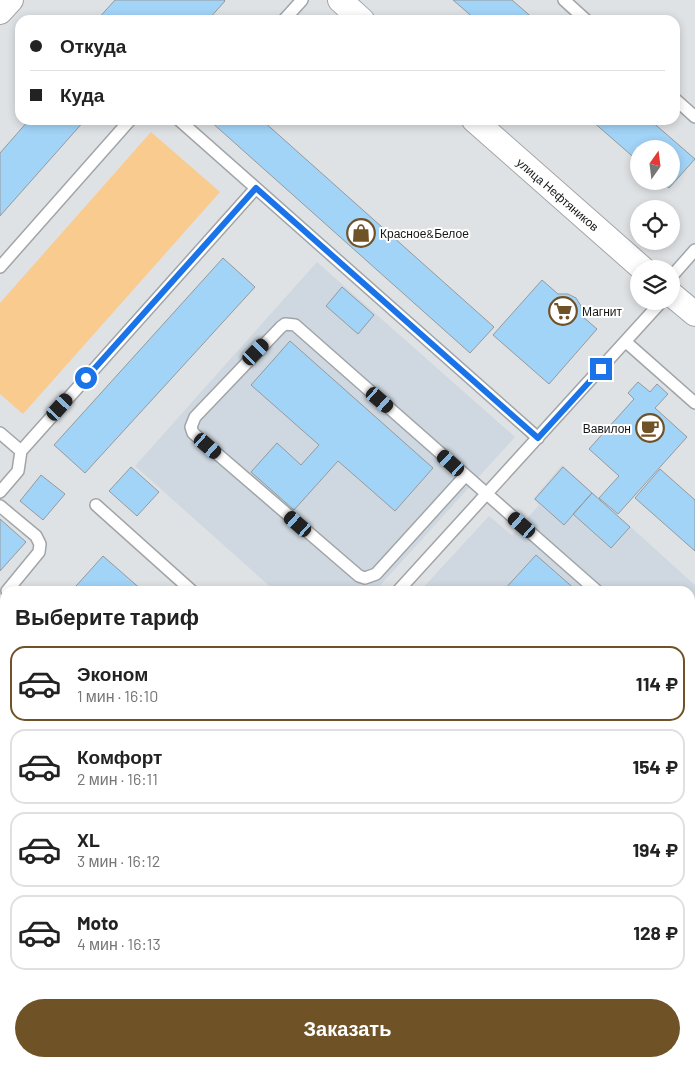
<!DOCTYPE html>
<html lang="ru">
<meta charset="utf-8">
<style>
body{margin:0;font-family:Barlow,sans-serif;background:#f2f2f2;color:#222;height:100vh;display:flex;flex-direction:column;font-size:19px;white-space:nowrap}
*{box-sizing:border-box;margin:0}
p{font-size:16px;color:#767676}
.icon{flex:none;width:28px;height:28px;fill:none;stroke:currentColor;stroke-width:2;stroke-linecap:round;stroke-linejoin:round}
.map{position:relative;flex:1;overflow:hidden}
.sheet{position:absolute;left:0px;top:586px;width:695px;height:481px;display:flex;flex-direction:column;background:#fff;border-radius:15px 15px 0 0;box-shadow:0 2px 8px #0003}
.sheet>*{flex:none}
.banner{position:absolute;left:15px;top:15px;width:665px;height:110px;border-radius:15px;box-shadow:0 2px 8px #0003;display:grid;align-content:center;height:110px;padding:0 15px;background:#fff}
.needle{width:32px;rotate:14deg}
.tools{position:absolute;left:630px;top:140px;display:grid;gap:10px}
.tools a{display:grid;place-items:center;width:50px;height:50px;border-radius:50%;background:#fff;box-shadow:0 2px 8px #0003;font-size:25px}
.end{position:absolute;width:22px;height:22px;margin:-11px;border:6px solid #1a73e8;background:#fff;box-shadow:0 0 0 2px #fff}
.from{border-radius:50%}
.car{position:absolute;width:15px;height:30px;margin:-15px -8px;border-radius:6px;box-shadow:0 0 4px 1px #0007;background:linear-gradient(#222 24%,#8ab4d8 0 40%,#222 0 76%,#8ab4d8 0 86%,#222 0)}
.banner b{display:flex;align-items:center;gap:18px;height:48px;font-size:19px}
.banner b+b{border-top:1px solid #e0e0e0}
.banner i{width:12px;height:12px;background:#222}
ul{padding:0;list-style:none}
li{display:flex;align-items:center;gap:15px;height:75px;margin:0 10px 8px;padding:0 5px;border:2px solid #e0e0e0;border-radius:15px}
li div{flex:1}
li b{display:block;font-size:19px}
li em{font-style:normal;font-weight:700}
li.on{border-color:#705227}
li>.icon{width:45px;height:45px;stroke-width:1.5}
h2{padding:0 15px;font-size:22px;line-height:60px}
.action{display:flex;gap:10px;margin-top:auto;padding:10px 15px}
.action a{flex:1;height:58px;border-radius:30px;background:#705227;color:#fff;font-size:20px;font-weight:700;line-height:58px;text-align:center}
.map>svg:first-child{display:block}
.built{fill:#cfd8e0}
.green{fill:#f9cb8f}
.building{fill:#a2d4f8;stroke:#96999b}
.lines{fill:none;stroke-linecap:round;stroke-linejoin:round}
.lane-casing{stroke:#a2a5a7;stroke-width:14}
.street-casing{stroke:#a2a5a7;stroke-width:26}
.lane{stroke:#fff;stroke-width:11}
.street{stroke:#fff;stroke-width:24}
.route{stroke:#1a73e8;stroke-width:6}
.labels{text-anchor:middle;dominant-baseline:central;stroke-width:4;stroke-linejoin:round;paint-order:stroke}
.street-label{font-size:12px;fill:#161718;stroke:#fff}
.poi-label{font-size:12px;fill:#161718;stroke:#fff;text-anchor:start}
</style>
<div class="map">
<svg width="695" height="1067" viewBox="0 0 695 1067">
<rect width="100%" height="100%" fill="#dfe2e5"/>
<!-- built -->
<path class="built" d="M317,262l198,175 -140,154h-100l-140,-125z
M562,465l133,120v140l-5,6v-140h-270l69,-75 23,19 27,-30 -6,-6z
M5,625v330l-5,-5v-319z
M5,1057v5h506l5,5h-516v-4z"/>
<!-- green -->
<path class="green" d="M151,132l69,60 -197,222 -23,-20v-91z"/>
<!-- building -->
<path class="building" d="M115,0h109l1,1 -17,19h-111z
M453,0h59l23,20h-59z
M29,120h56l-85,96v-63z
M209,120h53l232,207 -24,26z
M591,120h59l45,39 -26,29 -8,-7h10v-32h-32v13z
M223,258l32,29 -170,186 -31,-28z
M542,280l16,14h10l8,4 5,8 1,10 15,13 -48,55 -56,-49z
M342,287l32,28 -16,19 -32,-28z
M290,341l143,127 -38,43 -57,-50 -44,49 -43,-38 26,-29 24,22 18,-20 -68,-60z
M638,382l12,10 7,-8 11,10 -13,14 32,29 -69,77 -19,-16 20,-22 -30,-27 45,-50 -6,-6z
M131,467l28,25 -22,24 -28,-25z
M563,467l29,26 -28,32 -29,-26z
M660,469l35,31v51l-60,-53z
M41,475l24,19 -22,26 -23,-19z
M592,493l38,34 -19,21 -38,-34z
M0,519l26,23 -26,29z
M536,555l41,36h-74z
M103,556l40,35h-61l-6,-5z
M5,700v88l-5,-5v-78z
M5,801v57l-5,5v-56z
M695,835v55l-5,6v-55z
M71,1062h59l-4,5h-59z
M202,1062h45l-4,5h-45z
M277,1062h79l5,5h-88z
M429,1062h32l-4,5h-23z
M574,1062h49l5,5h-49z"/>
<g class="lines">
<defs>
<path id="lane" d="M564,0l22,20
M284,20l18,-20
M675,99l20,18
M179,120l359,318
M0,267l130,-147
M671,277l24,-27
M626,342l69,61
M0,433l21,18 235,-263
M465,476l-89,98 -11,4 -6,-2 -166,-143 -2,-6 4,-10 86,-90 4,-3 10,1 302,266
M0,492l18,-21 3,-20
M96,505l96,86
M0,506l36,30 4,8 -1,8 -32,39
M398,591l264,-290
M0,661l5,-4
M690,672l5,4
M690,803l5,-6
M0,898h5
M690,947l5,-3
M0,1028l5,-6
M382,1062l5,5
M665,1062l5,5"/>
<path id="street" d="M340,0l22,20
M0,12l11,-12
M474,120l169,149
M671,294l24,20"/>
</defs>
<!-- lane casing -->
<use href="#lane" class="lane-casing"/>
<!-- street casing -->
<use href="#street" class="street-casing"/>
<!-- lane -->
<use href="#lane" class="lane"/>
<!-- street -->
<use href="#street" class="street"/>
</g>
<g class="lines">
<!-- route -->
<path class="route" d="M86,378l170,-190 282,250 63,-69"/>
</g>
<!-- icons -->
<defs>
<symbol id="shop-ring" viewBox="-11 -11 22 22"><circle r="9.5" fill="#fff" stroke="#705227" stroke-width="1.5"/><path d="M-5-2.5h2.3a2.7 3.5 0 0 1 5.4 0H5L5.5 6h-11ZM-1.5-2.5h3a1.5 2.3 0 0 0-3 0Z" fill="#705227"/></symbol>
<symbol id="supermarket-ring" viewBox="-11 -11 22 22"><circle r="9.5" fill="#fff" stroke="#705227" stroke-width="1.5"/><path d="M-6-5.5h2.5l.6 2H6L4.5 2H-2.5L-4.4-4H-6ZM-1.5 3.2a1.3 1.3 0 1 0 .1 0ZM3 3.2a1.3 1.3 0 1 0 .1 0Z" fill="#705227"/></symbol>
<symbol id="cafe-ring" viewBox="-11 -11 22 22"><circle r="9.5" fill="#fff" stroke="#705227" stroke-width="1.5"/><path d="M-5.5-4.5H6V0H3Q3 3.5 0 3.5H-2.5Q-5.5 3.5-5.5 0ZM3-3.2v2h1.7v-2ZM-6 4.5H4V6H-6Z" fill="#705227"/></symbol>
</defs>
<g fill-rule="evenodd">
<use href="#shop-ring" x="345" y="217" width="32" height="32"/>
<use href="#supermarket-ring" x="547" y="295" width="32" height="32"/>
<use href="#cafe-ring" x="634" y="412" width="32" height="32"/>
</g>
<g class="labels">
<!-- street labels -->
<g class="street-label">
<text transform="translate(558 194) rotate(41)">улица Нефтяников</text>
</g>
<!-- poi labels -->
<g class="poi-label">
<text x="380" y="233">Красное&amp;Белое</text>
<text x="582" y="311">Магнит</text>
<text x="631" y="428" text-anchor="end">Вавилон</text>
</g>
</g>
</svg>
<div class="tools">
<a><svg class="needle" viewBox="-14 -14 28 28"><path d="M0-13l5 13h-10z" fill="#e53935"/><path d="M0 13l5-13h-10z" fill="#767676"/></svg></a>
<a><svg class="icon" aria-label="locate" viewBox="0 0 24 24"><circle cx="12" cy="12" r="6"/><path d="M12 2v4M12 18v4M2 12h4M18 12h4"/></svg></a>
<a><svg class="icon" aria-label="layers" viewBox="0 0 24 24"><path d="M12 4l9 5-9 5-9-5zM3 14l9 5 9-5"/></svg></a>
</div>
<i class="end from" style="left:86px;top:378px"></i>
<i class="end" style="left:601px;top:369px"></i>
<i class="car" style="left:256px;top:352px;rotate:44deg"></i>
<i class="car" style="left:380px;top:400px;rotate:131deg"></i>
<i class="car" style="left:60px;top:407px;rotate:42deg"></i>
<i class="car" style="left:208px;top:446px;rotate:131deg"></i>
<i class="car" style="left:451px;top:463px;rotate:312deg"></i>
<i class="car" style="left:298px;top:524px;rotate:311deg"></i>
<i class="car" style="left:522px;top:525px;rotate:311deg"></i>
<div class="banner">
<b><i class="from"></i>Откуда</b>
<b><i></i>Куда</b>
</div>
<section class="sheet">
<h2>Выберите тариф</h2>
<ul>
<li class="on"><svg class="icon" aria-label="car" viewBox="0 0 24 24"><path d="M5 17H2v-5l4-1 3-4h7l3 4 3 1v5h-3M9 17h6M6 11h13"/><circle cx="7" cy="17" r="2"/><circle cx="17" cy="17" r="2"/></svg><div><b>Эконом</b><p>1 мин · 16:10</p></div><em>114 ₽</em></li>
<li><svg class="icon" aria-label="car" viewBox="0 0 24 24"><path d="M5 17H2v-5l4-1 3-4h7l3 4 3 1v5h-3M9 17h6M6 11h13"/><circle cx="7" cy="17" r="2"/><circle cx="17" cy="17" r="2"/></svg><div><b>Комфорт</b><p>2 мин · 16:11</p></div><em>154 ₽</em></li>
<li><svg class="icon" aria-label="car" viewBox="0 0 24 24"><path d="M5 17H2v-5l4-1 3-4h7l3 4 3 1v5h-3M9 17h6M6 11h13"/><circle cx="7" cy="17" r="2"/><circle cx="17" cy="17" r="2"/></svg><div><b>XL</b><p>3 мин · 16:12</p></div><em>194 ₽</em></li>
<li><svg class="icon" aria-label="car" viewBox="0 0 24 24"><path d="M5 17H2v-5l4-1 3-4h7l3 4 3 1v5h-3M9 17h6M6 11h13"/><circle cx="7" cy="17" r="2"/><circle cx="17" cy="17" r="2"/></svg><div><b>Moto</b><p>4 мин · 16:13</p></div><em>128 ₽</em></li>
</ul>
<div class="action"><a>Заказать</a></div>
</section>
</div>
